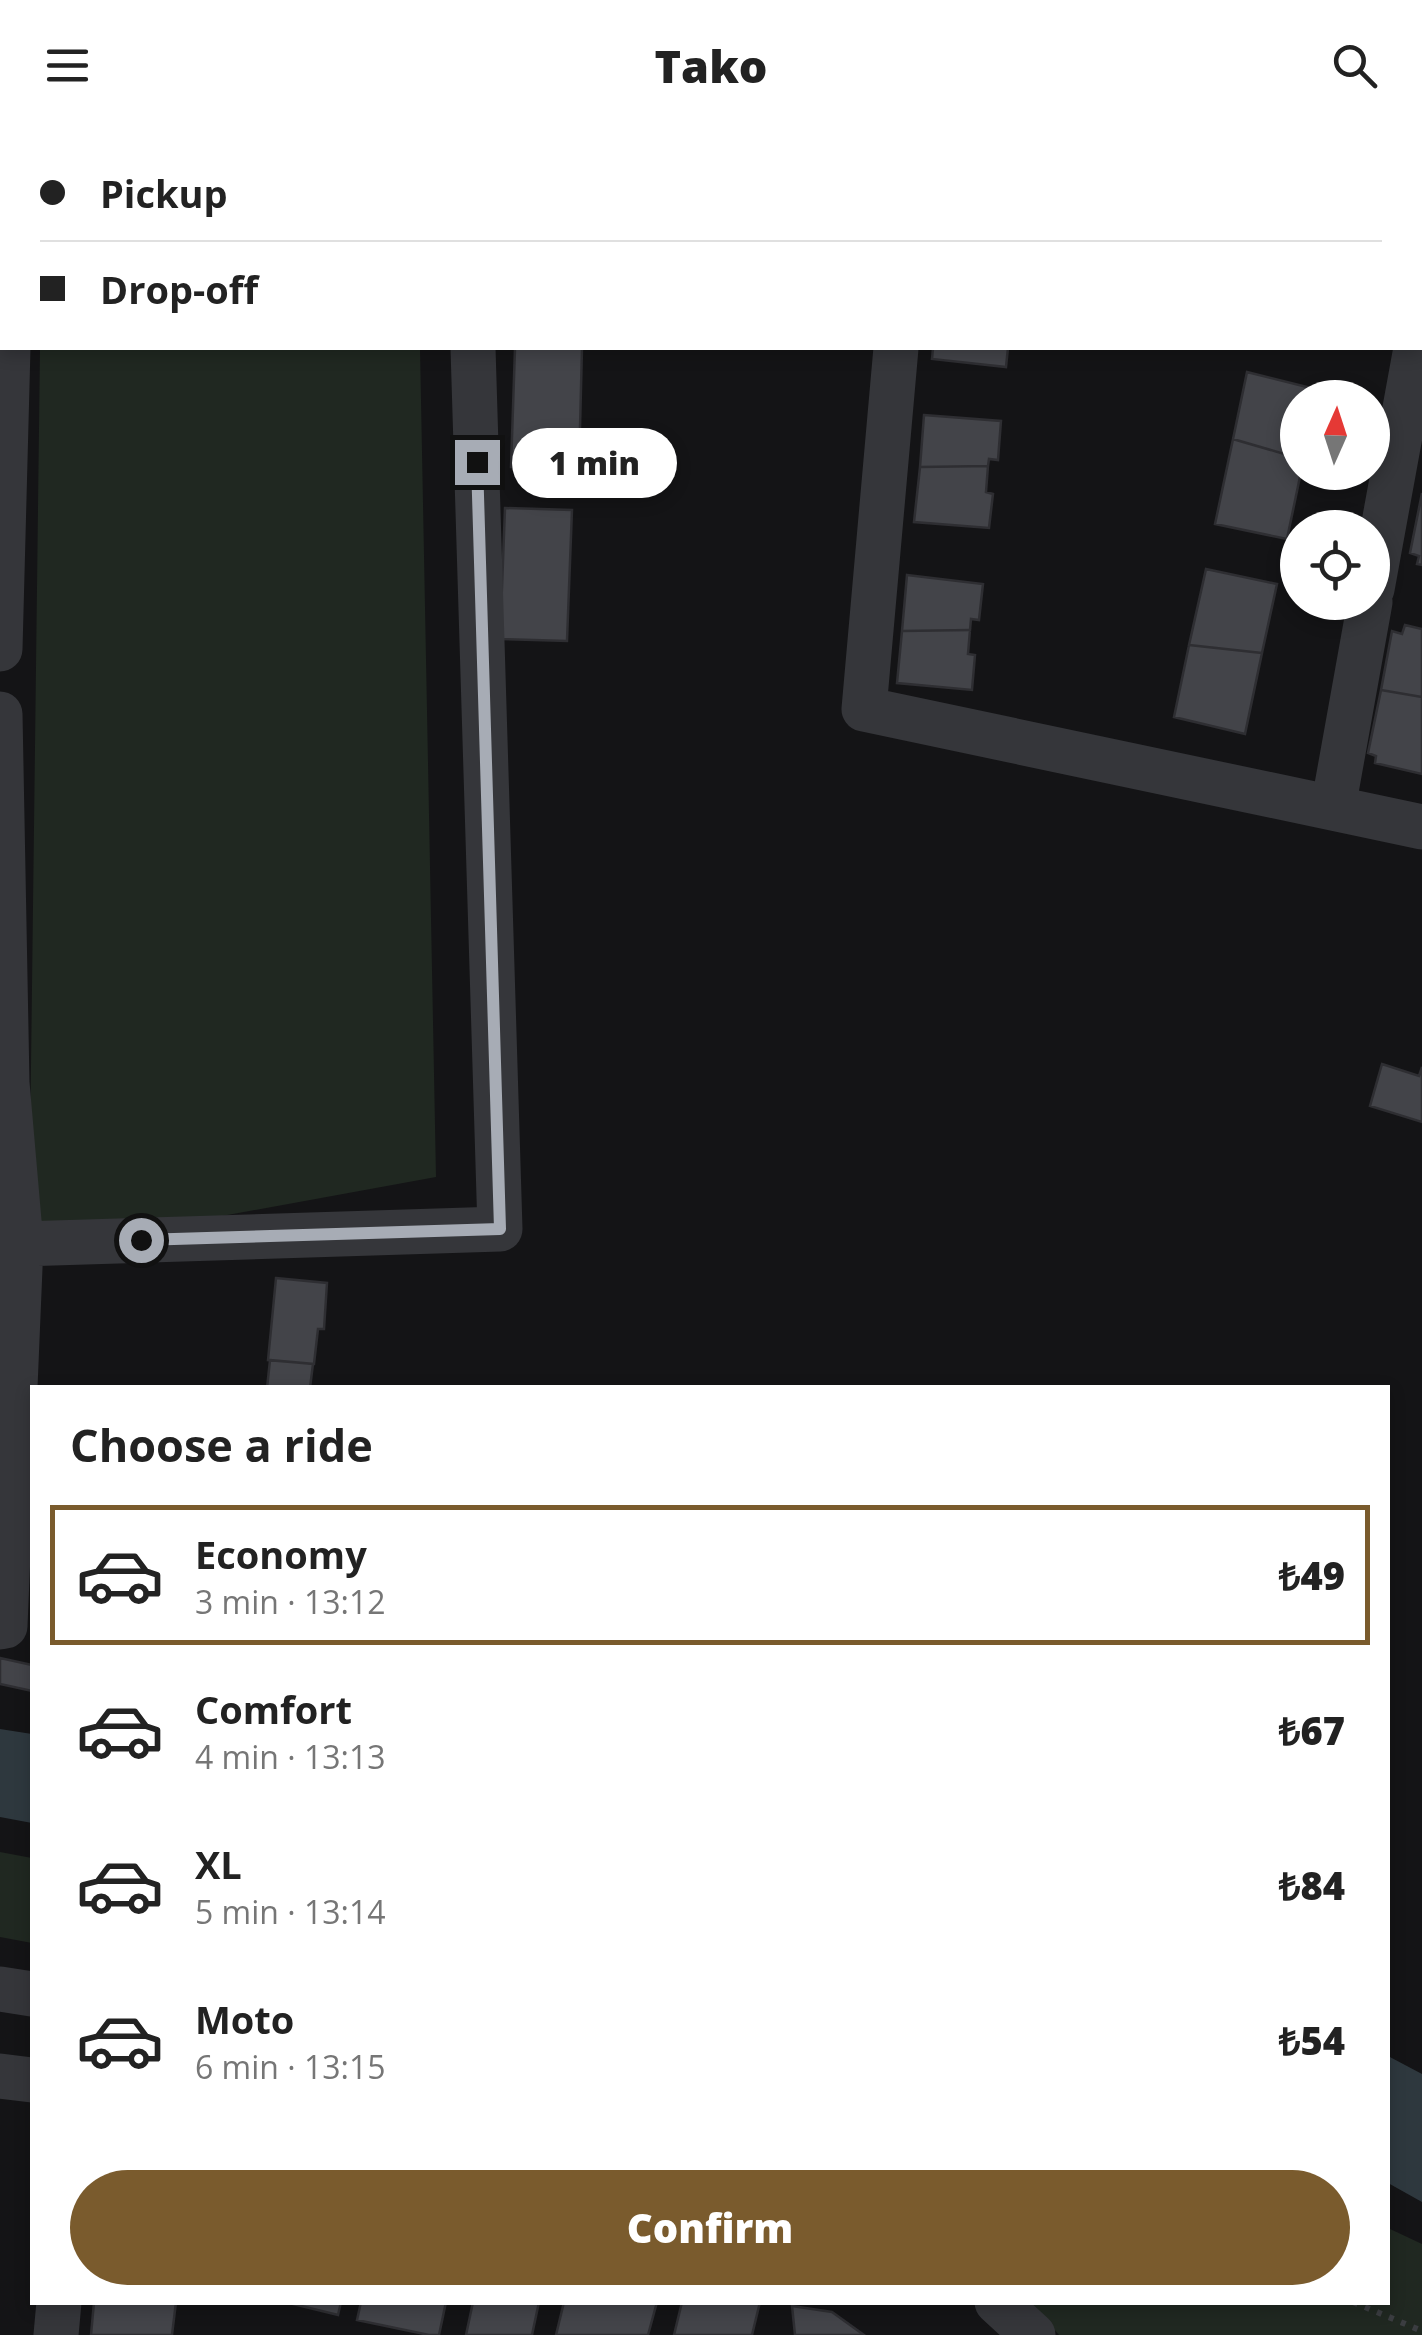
<!DOCTYPE html>
<meta charset="utf-8">
<style>
body{margin:0;font-family:"Open Sans",sans-serif;background:#f6f6f6;color:#222;height:100vh;display:flex;flex-direction:column;font-size:38px;white-space:nowrap}
*{box-sizing:border-box;margin:0}
p{font-size:32px;color:#767676}
.icon{flex:none;width:55px;height:55px;fill:none;stroke:currentColor;stroke-width:2;stroke-linecap:round;stroke-linejoin:round}
.map{position:relative;flex:1;overflow:hidden}
.drawer{position:absolute;left:30px;top:1255px;width:1360px;height:920px;display:flex;flex-direction:column;background:#fff;border-radius:0px;box-shadow:0 5px 15px #0003}
.drawer>*{flex:none}
.hud{position:absolute;left:0px;top:0px;width:1422px;height:220px;box-shadow:0 5px 15px #0003;display:grid;align-content:center;height:220px;padding:0 40px;background:#fff}
.needle{width:65px;rotate:3deg}
.controls{position:absolute;left:1280px;top:250px;display:grid;gap:20px}
.controls a{display:grid;place-items:center;width:110px;height:110px;border-radius:50%;background:#fff;box-shadow:0 5px 15px #0003;font-size:50px}
.end{position:absolute;width:45px;height:45px;margin:-22px;border:12px solid #a7acb5;background:#111;box-shadow:0 0 0 5px #111}
.from{border-radius:50%}
.bubble{position:absolute;height:70px;border-radius:35px;background:#fff;box-shadow:0 5px 15px #0003;font-size:32px;font-weight:800;line-height:70px;text-align:center}
.hud b{display:flex;align-items:center;gap:35px;height:95px;font-size:38px}
.hud b+b{border-top:2px solid #e0e0e0}
.hud i{width:25px;height:25px;background:#222}
ul{padding:0;list-style:none}
li{display:flex;align-items:center;gap:30px;height:140px;margin:0 20px 15px;padding:0 20px;border:5px solid transparent;border-radius:0px}
li div{flex:1}
li b{display:block;font-size:38px}
li em{font-style:normal;font-weight:800}
li.active{border-color:#7a5b2d}
li>.icon{width:90px;height:90px;stroke-width:1.5}
h2{padding:0 40px;font-size:45px;line-height:120px}
.action{display:flex;gap:20px;margin-top:auto;padding:20px 40px}
.action a{flex:1;height:115px;border-radius:60px;background:#7a5b2d;color:#fff;font-size:40px;font-weight:800;line-height:115px;text-align:center}
header{display:flex;justify-content:space-between;align-items:center;height:130px;padding:0 40px;background:#fff;font-size:45px;font-weight:800}
.map>svg:first-child{display:block}
.green{fill:#202821}
.water{fill:#2e383e}
.building{fill:#434449;stroke:#2e2e32;stroke-width:2.5}
.lines{fill:none;stroke-linecap:round;stroke-linejoin:round}
.path{stroke:#3b3d41;stroke-width:6;stroke-dasharray:5 8;stroke-linecap:butt}
.street{stroke:#35363a;stroke-width:45}
.route{stroke:#a7acb5;stroke-width:12}
</style>
<header><svg class="icon" aria-label="menu" viewBox="0 0 24 24"><path d="M4 6h16M4 12h16M4 18h16"/></svg>Tako<svg class="icon" aria-label="search" viewBox="0 0 24 24"><circle cx="10" cy="10" r="6"/><path d="M15 15l6 6"/></svg></header>
<div class="map">
<svg width="1422" height="2205" viewBox="0 0 1422 2205">
<rect width="100%" height="100%" fill="#141416"/>
<!-- green -->
<path class="green" d="M43,0h372v2h-372z
M40,218h380l16,829 -214,39 -193,9z
M0,1722l32,6v85l-32,-6z
M1388,2098l34,16v91h-363l-17,-20 -19,-12 365,-1z"/>
<!-- water -->
<path class="water" d="M0,1599l32,5v89l-32,-6z
M1388,1926l34,18v128l-34,-19z"/>
<!-- building -->
<path class="building" d="M764,0h68l-1,2h-67z
M956,0h78v2h-78z
M1300,0h75v2h-70z
M515,218h67l-3,121 -68,-2z
M933,218h75l-2,19 -74,-8z
M1247,242l72,18 -1,8h-20v60l-65,-19z
M924,285l77,6 -3,39 -9,-1 -1,7 -68,1z
M1233,309l65,19v14h3l-14,67 -72,-15z
M988,336l-2,26 7,2 -4,34 -75,-6 6,-55z
M1422,363v72l-5,-1 2,-8 -9,-3z
M505,378l67,2 -5,131 -67,-2z
M1206,439l71,15 -15,69 -73,-8z
M907,445l76,9 -4,36 -8,-1 -1,11 -68,1z
M1405,495l17,4v68l-41,-7 11,-59 10,3z
M970,500l-2,24 7,1 -3,35 -75,-7 5,-52z
M1189,515l73,8 -17,81 -71,-17z
M1381,560l41,7v77l-47,-11 1,-7 -8,-3z
M1382,934l37,12 3,-9v55l-52,-16z
M276,1148l51,5 -3,46h-6l-4,35 -46,-4z
M270,1230l43,4 -3,24h-43z
M0,1528l32,7v26l-32,-7z
M94,2172h82l-4,33h-81z
M285,2172h56l-3,13z
M361,2172h85l-7,33h-10l-72,-15z
M473,2172h66l-7,33h-66z
M564,2172h93l-9,33h-92z
M682,2172h78l-8,33h-78z
M792,2176l40,6 32,23h-69z"/>
<g class="lines">
<!-- path -->
<path class="path" d="M1353,2172l69,29"/>
<!-- street -->
<path class="street" d="M466,0l1,2
M13,2v-2
M915,2v-2
M896,218l-32,361 558,118
M1372,459l44,-241
M0,519l8,-301
M0,584l7,369 14,161 -16,382 -5,1
M1333,678l37,-206
M21,1114l479,-15 -27,-881
M0,1859l32,5
M0,1946l32,4
M997,2172l36,33
M56,2205l3,-33"/>
</g>
<g class="lines">
<!-- route -->
<path class="route" d="M141,1110l359,-11 -23,-767"/>
</g>
</svg>
<div class="controls">
<a><svg class="needle" viewBox="-14 -14 28 28"><path d="M0-13l5 13h-10z" fill="#e53935"/><path d="M0 13l5-13h-10z" fill="#767676"/></svg></a>
<a><svg class="icon" aria-label="locate" viewBox="0 0 24 24"><circle cx="12" cy="12" r="6"/><path d="M12 2v4M12 18v4M2 12h4M18 12h4"/></svg></a>
</div>
<i class="end from" style="left:141px;top:1110px"></i>
<i class="end" style="left:477px;top:332px"></i>
<div class="bubble" style="left:512px;top:298px;width:165px">1 min</div>
<div class="hud">
<b><i class="from"></i>Pickup</b>
<b><i></i>Drop-off</b>
</div>
<section class="drawer">
<h2>Choose a ride</h2>
<ul>
<li class="active"><svg class="icon" aria-label="car" viewBox="0 0 24 24"><path d="M5 17H2v-5l4-1 3-4h7l3 4 3 1v5h-3M9 17h6M6 11h13"/><circle cx="7" cy="17" r="2"/><circle cx="17" cy="17" r="2"/></svg><div><b>Economy</b><p>3 min · 13:12</p></div><em>₺49</em></li>
<li><svg class="icon" aria-label="car" viewBox="0 0 24 24"><path d="M5 17H2v-5l4-1 3-4h7l3 4 3 1v5h-3M9 17h6M6 11h13"/><circle cx="7" cy="17" r="2"/><circle cx="17" cy="17" r="2"/></svg><div><b>Comfort</b><p>4 min · 13:13</p></div><em>₺67</em></li>
<li><svg class="icon" aria-label="car" viewBox="0 0 24 24"><path d="M5 17H2v-5l4-1 3-4h7l3 4 3 1v5h-3M9 17h6M6 11h13"/><circle cx="7" cy="17" r="2"/><circle cx="17" cy="17" r="2"/></svg><div><b>XL</b><p>5 min · 13:14</p></div><em>₺84</em></li>
<li><svg class="icon" aria-label="car" viewBox="0 0 24 24"><path d="M5 17H2v-5l4-1 3-4h7l3 4 3 1v5h-3M9 17h6M6 11h13"/><circle cx="7" cy="17" r="2"/><circle cx="17" cy="17" r="2"/></svg><div><b>Moto</b><p>6 min · 13:15</p></div><em>₺54</em></li>
</ul>
<div class="action"><a>Confirm</a></div>
</section>
</div>
